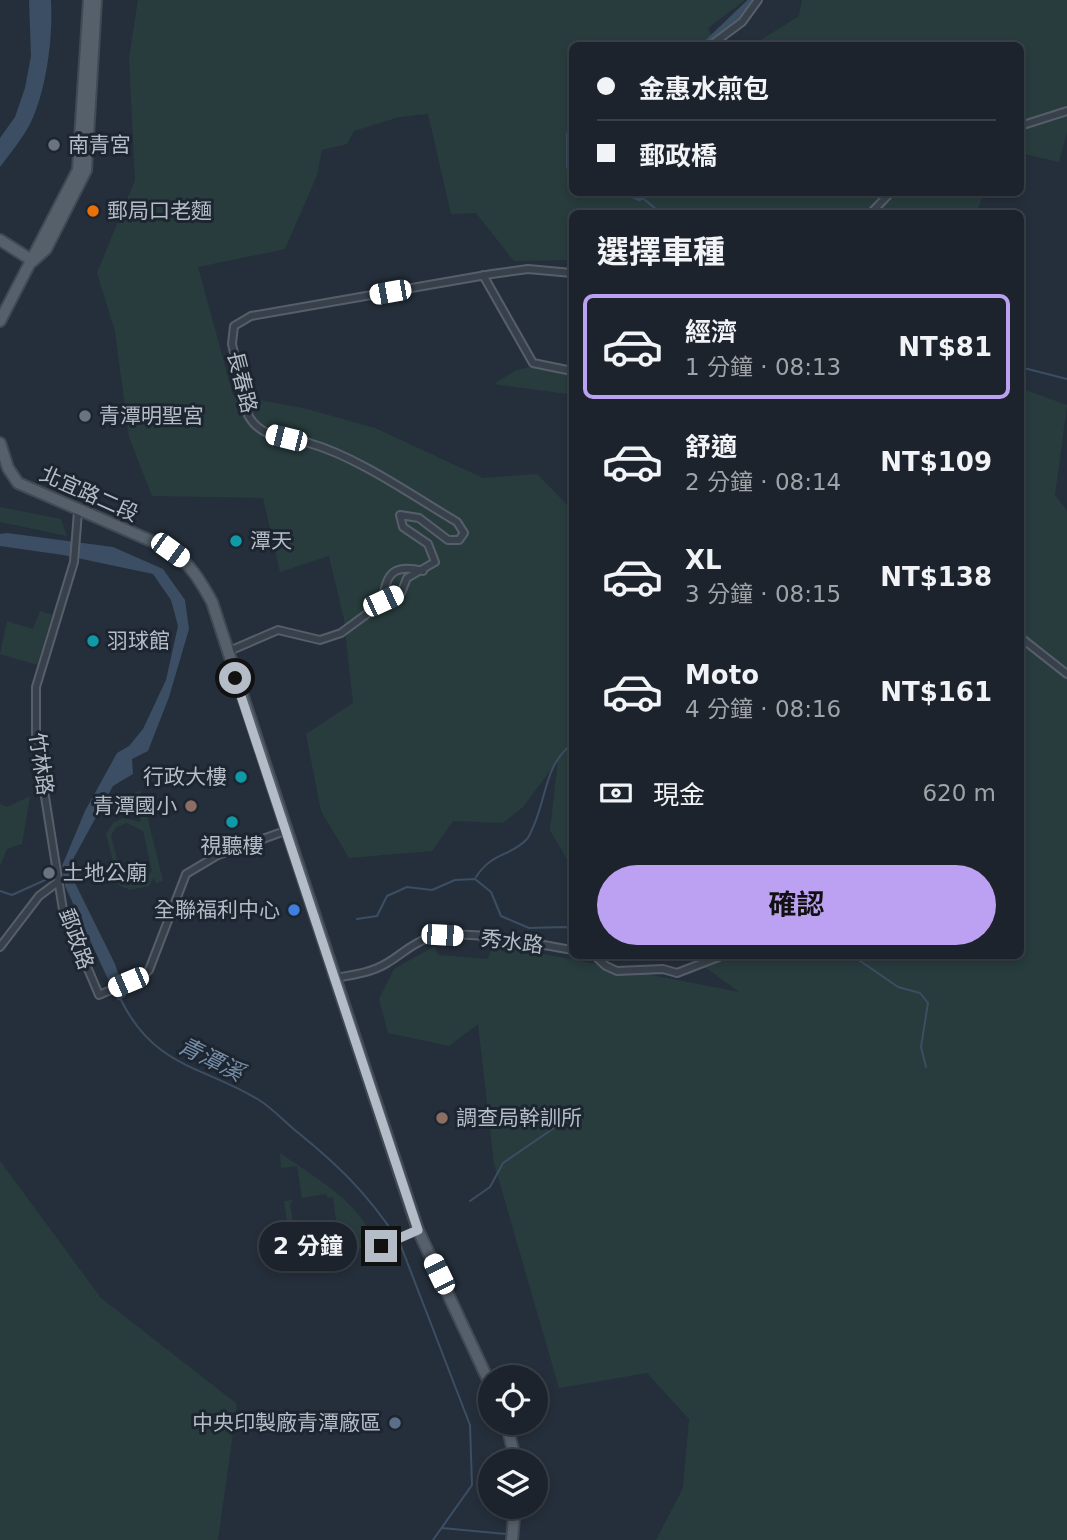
<!DOCTYPE html>
<html lang="zh-TW">
<meta charset="utf-8">
<style>
body{margin:0;font-family:"DejaVu Sans","Noto Sans TC",sans-serif;background:#292f38;color:#f1f3f6;height:100vh;display:flex;flex-direction:column;font-size:26px;white-space:nowrap}
*{box-sizing:border-box;margin:0}
p{font-size:23px;color:#a0a4a9}
.icon{flex:none;width:38px;height:38px;fill:none;stroke:currentColor;stroke-width:2;stroke-linecap:round;stroke-linejoin:round}
.map{position:relative;flex:1;overflow:hidden}
.panel{position:absolute;left:569px;top:210px;width:455px;height:749px;display:flex;flex-direction:column;background:#1c232c;border-radius:10px;box-shadow:0 4px 10px #0003,0 0 0 2px #3a4048}
.panel>*{flex:none}
.banner{position:absolute;left:569px;top:42px;width:455px;height:154px;border-radius:10px;box-shadow:0 4px 10px #0003,0 0 0 2px #3a4048;display:grid;align-content:center;height:154px;padding:0 28px;background:#1c232c}
.fabs{position:absolute;left:478px;top:1365px;display:grid;gap:14px}
.fabs a{display:grid;place-items:center;width:70px;height:70px;border-radius:50%;background:#1c232c;box-shadow:0 4px 10px #0003,0 0 0 2px #3a4048;font-size:35px}
.end{position:absolute;width:32px;height:32px;margin:-16px;border:9px solid #b4bcc7;background:#111;box-shadow:0 0 0 4px #111}
.from{border-radius:50%}
.bubble{position:absolute;height:49px;border-radius:24px;background:#1c232c;box-shadow:0 4px 10px #0003,0 0 0 2px #3a4048;font-size:23px;font-weight:700;line-height:49px;text-align:center}
.car{position:absolute;width:21px;height:42px;margin:-21px -10px;border-radius:9px;box-shadow:0 0 5px 2px #0007;background:linear-gradient(#fff 24%,#345 0 40%,#fff 0 76%,#345 0 86%,#fff 0)}
.banner b{display:flex;align-items:center;gap:24px;height:66px;font-size:26px}
.banner b+b{border-top:2px solid #3a4048}
.banner i{width:18px;height:18px;background:#f1f3f6}
ul{padding:0;list-style:none}
li{display:flex;align-items:center;gap:21px;height:105px;margin:0 14px 10px;padding:0 14px;border:4px solid transparent;border-radius:10px}
li div{flex:1}
li b{display:block;font-size:26px}
li em{font-style:normal;font-weight:700}
li.selected{border-color:#bca0f2}
li>.icon{width:63px;height:63px;stroke-width:1.5}
h2{padding:0 28px;font-size:32px;line-height:84px}
.pay{display:flex;align-items:center;gap:18px;height:77px;padding:0 28px;font-size:26px}
.pay p{margin-inline-start:auto}
.primary-button{display:flex;gap:14px;margin-top:auto;padding:14px 28px}
.primary-button a{flex:1;height:80px;border-radius:42px;background:#bca0f2;color:#111;font-size:28px;font-weight:700;line-height:80px;text-align:center}
.map>svg:first-child{display:block}
.green{fill:#283c3d;fill-rule:evenodd}
.water{fill:#3b4e63}
.lines{fill:none;stroke-linecap:round;stroke-linejoin:round}
.stream{stroke:#3b4e63;stroke-width:2}
.river{stroke:#3b4e63;stroke-width:12}
.minor-casing{stroke:#565f69;stroke-width:10}
.primary-casing{stroke:#414a54;stroke-width:14}
.minor{stroke:#38414b;stroke-width:6}
.primary{stroke:#56606b;stroke-width:10}
.route{stroke:#b4bcc7;stroke-width:9}
.worship-dot{fill:#6b7280;stroke:#1d2630;stroke-width:2.5}
.food-dot{fill:#e8710a;stroke:#1d2630;stroke-width:2.5}
.culture-dot{fill:#0f9aa8;stroke:#1d2630;stroke-width:2.5}
.education-dot{fill:#8d6e63;stroke:#1d2630;stroke-width:2.5}
.shop-dot{fill:#3f7fe0;stroke:#1d2630;stroke-width:2.5}
.service-dot{fill:#5c6f8a;stroke:#1d2630;stroke-width:2.5}
.labels{text-anchor:middle;dominant-baseline:central;stroke-width:6;stroke-linejoin:round;paint-order:stroke}
.poi-label{font-size:21px;fill:#b4bcc7;stroke:#1d2630;text-anchor:start}
.street-label{font-size:21px;fill:#b4bcc7;stroke:#1d2630}
.water-label{font-size:23px;font-style:italic;fill:#768ea8;stroke:#1d2630}
</style>
<div class="map">
<svg width="1067" height="1540" viewBox="0 0 1067 1540">
<rect width="100%" height="100%" fill="#252f3b"/>
<!-- green -->
<path class="green" d="M138,0h607l-37,28 8,17 -144,1v146l412,1 -8,20 -404,1v46l-58,1 -38,-48 -25,1 -23,-100 -29,3 -45,14 -7,13 -25,6 -5,25 -32,74 -87,18 35,128 70,13 72,20 108,50 54,-4 35,36v358l-22,-38 8,-70 -35,47 -20,16 -50,-2 -21,30 -83,7 -28,-47 -15,-77 47,-31 -9,-84 -15,-63 -49,16 -17,-74 -111,-2 -23,-59 -14,-106 -18,-58 38,-93 -6,-122z
M802,0h265v132l-8,30 -39,-9v-107h-269l48,-30z
M539,365l33,9v48l-4,-2v-26l-74,-10 22,-14z
M1020,388l47,17 -12,90 12,16v1029h-411l27,-52 6,-69 -42,-46 -88,15 -65,-225 -16,-139 -29,22 -61,-13 -9,-34 15,-30 41,-23 3,9 50,4 5,-15 246,48 -49,-36h330z
M0,507l61,12 6,17 -67,-14z
M40,611l12,4 -15,50 -37,-11 7,-33 26,8z
M141,791l22,90 -7,2 -2,-6 -5,9 -19,4 -11,-5 -13,-51 7,-11 10,-5 18,4 -6,-30zM127,823l16,8 9,40 -14,14 -15,-3 -12,-46 5,-9z
M30,796l-8,48 -15,5 -7,17v-62l7,3z
M280,1153c27,19 84,52 91,85l-11,2 1,5 11,-1 -2,3 -78,12 -8,-58 9,-1 -3,4 5,32 11,-2 -1,-8 8,-2 -2,9 10,-1 -5,-8 8,-1 2,8 11,-2 -4,-32 -5,1 -2,-4 -24,4 -5,-32 -16,2z
M0,1161l101,137 136,106 -19,136h-218z"/>
<!-- water -->
<path class="water" d="M29,0h22c2,37 -4,88 -20,122 -8,16 -20,30 -31,45v-29l15,-21 10,-29 6,-32z
M7,533l106,14 50,22 22,31 4,29 -20,68 -21,54 -16,8 1,15 -20,12 -42,77 4,20 40,81 11,32 -8,5 -53,-115 -3,-20 23,-55 32,-58 12,-7 14,-17 23,-49 12,-54 -7,-26 -18,-26 -90,-19 -63,-9v-12z"/>
<g class="lines">
<!-- stream -->
<path class="stream" d="M639,195l23,19
M1020,367l47,12
M476,877c16,-25 34,-20 51,-38 3,-3 5,-10 7,-14 13,-30 11,-60 38,-81
M0,891l12,4 42,-19
M357,919l20,-3 10,-20 20,-9 25,3 23,-10 20,-1 16,13 10,24 28,12 37,-1 6,4
M853,956l45,31 22,6 8,10 -7,44 5,20
M120,998c34,70 81,67 139,102 13,8 25,21 37,31 42,34 70,61 100,106
M470,1201l20,-14 13,-24 51,-35
M399,1241l71,184 2,60 -39,55
M442,1528l64,6"/>
<!-- river -->
<path class="river" d="M708,46l45,-43
M572,135v31
M633,192l6,3"/>
<defs>
<path id="minor" d="M715,42l27,-20 16,-22
M1020,126l47,-15
M870,214l21,-22
M483,275l50,88 39,8
M78,512l-4,50 -38,125v53l27,170 36,85 44,-19 6,-6 37,-96 32,-19 67,-24
M383,602c2,-30 12,-38 40,-31
M1020,637l47,37
M227,652l51,-22 42,10 21,-7 42,-31 18,-9 6,-15 28,-16 -7,-18 -25,-17 -3,-12 19,3 29,22h11l5,-7 -7,-11c-44,-26 -99,-65 -148,-79 -23,-6 -48,-4 -61,-28l-16,-71 2,-18 17,-10 241,-42 36,-5 44,4
M0,947l39,-51 20,-15
M595,956l11,10 11,5 46,-2 14,4 44,-17
M335,978c17,-3 36,-5 52,-15 14,-8 24,-19 41,-25 34,-11 108,6 144,12
M375,1236l6,10
M372,1250l46,-20"/>
<path id="primary" d="M0,240l33,21
M35,259l11,-10 40,-79 10,-170
M0,321l78,-151 11,-170
M0,443l8,25 10,15 152,66c20,15 30,31 42,53l206,628 72,154
M506,1423l10,38
M512,1540l3,-33"/>
</defs>
<!-- minor casing -->
<use href="#minor" class="minor-casing"/>
<!-- primary casing -->
<use href="#primary" class="primary-casing"/>
<!-- minor -->
<use href="#minor" class="minor"/>
<!-- primary -->
<use href="#primary" class="primary"/>
</g>
<g class="lines">
<!-- route -->
<path class="route" d="M235,678l183,552 -37,16"/>
</g>
<!-- markers -->
<g class="worship-dot">
<circle cx="54" cy="145" r="7"/>
<circle cx="85" cy="416" r="7"/>
<circle cx="49" cy="873" r="7"/>
</g>
<circle class="food-dot" cx="93" cy="211" r="7"/>
<g class="culture-dot">
<circle cx="236" cy="541" r="7"/>
<circle cx="93" cy="641" r="7"/>
<circle cx="241" cy="777" r="7"/>
<circle cx="232" cy="822" r="7"/>
</g>
<g class="education-dot">
<circle cx="191" cy="806" r="7"/>
<circle cx="442" cy="1118" r="7"/>
</g>
<circle class="shop-dot" cx="294" cy="910" r="7"/>
<circle class="service-dot" cx="395" cy="1423" r="7"/>
<g class="labels">
<!-- poi labels -->
<g class="poi-label">
<text x="68" y="145">南青宮</text>
<text x="107" y="211">郵局口老麵</text>
<text x="99" y="416">青潭明聖宮</text>
<text x="250" y="541">潭天</text>
<text x="107" y="641">羽球館</text>
<text x="227" y="777" text-anchor="end">行政大樓</text>
<text x="177" y="806" text-anchor="end">青潭國小</text>
<text x="232" y="846" text-anchor="middle">視聽樓</text>
<text x="63" y="873">土地公廟</text>
<text x="280" y="910" text-anchor="end">全聯福利中心</text>
<text x="456" y="1118">調查局幹訓所</text>
<text x="381" y="1423" text-anchor="end">中央印製廠青潭廠區</text>
</g>
<!-- street labels -->
<g class="street-label">
<text transform="translate(242 382) rotate(76)">長春路</text>
<text transform="translate(89 494) rotate(24)">北宜路二段</text>
<text transform="translate(41 764) rotate(82)">竹林路</text>
<text transform="translate(76 939) rotate(70)">郵政路</text>
<text transform="translate(512 942) rotate(7)">秀水路</text>
</g>
<!-- water labels -->
<g class="water-label">
<text transform="translate(211 1059) rotate(26)">青潭溪</text>
</g>
</g>
</svg>
<div class="fabs">
<a><svg class="icon" aria-label="locate" viewBox="0 0 24 24"><circle cx="12" cy="12" r="6"/><path d="M12 2v4M12 18v4M2 12h4M18 12h4"/></svg></a>
<a><svg class="icon" aria-label="layers" viewBox="0 0 24 24"><path d="M12 4l9 5-9 5-9-5zM3 14l9 5 9-5"/></svg></a>
</div>
<i class="end from" style="left:235px;top:678px"></i>
<i class="end" style="left:381px;top:1246px"></i>
<div class="bubble" style="left:259px;top:1222px;width:98px">2 分鐘</div>
<i class="car" style="left:390px;top:292px;rotate:260deg"></i>
<i class="car" style="left:286px;top:438px;rotate:284deg"></i>
<i class="car" style="left:170px;top:550px;rotate:126deg"></i>
<i class="car" style="left:383px;top:601px;rotate:65deg"></i>
<i class="car" style="left:442px;top:935px;rotate:93deg"></i>
<i class="car" style="left:128px;top:982px;rotate:247deg"></i>
<i class="car" style="left:439px;top:1274px;rotate:334deg"></i>
<div class="banner">
<b><i class="from"></i>金惠水煎包</b>
<b><i></i>郵政橋</b>
</div>
<section class="panel">
<h2>選擇車種</h2>
<ul>
<li class="selected"><svg class="icon" aria-label="car" viewBox="0 0 24 24"><path d="M5 17H2v-5l4-1 3-4h7l3 4 3 1v5h-3M9 17h6M6 11h13"/><circle cx="7" cy="17" r="2"/><circle cx="17" cy="17" r="2"/></svg><div><b>經濟</b><p>1 分鐘 · 08:13</p></div><em>NT$81</em></li>
<li><svg class="icon" aria-label="car" viewBox="0 0 24 24"><path d="M5 17H2v-5l4-1 3-4h7l3 4 3 1v5h-3M9 17h6M6 11h13"/><circle cx="7" cy="17" r="2"/><circle cx="17" cy="17" r="2"/></svg><div><b>舒適</b><p>2 分鐘 · 08:14</p></div><em>NT$109</em></li>
<li><svg class="icon" aria-label="car" viewBox="0 0 24 24"><path d="M5 17H2v-5l4-1 3-4h7l3 4 3 1v5h-3M9 17h6M6 11h13"/><circle cx="7" cy="17" r="2"/><circle cx="17" cy="17" r="2"/></svg><div><b>XL</b><p>3 分鐘 · 08:15</p></div><em>NT$138</em></li>
<li><svg class="icon" aria-label="car" viewBox="0 0 24 24"><path d="M5 17H2v-5l4-1 3-4h7l3 4 3 1v5h-3M9 17h6M6 11h13"/><circle cx="7" cy="17" r="2"/><circle cx="17" cy="17" r="2"/></svg><div><b>Moto</b><p>4 分鐘 · 08:16</p></div><em>NT$161</em></li>
</ul>
<div class="pay"><svg class="icon" aria-label="cash" viewBox="0 0 24 24"><path d="M3 7h18v10H3z"/><circle cx="12" cy="12" r="2"/></svg>現金<p>620 m</p></div>
<div class="primary-button"><a>確認</a></div>
</section>
</div>
